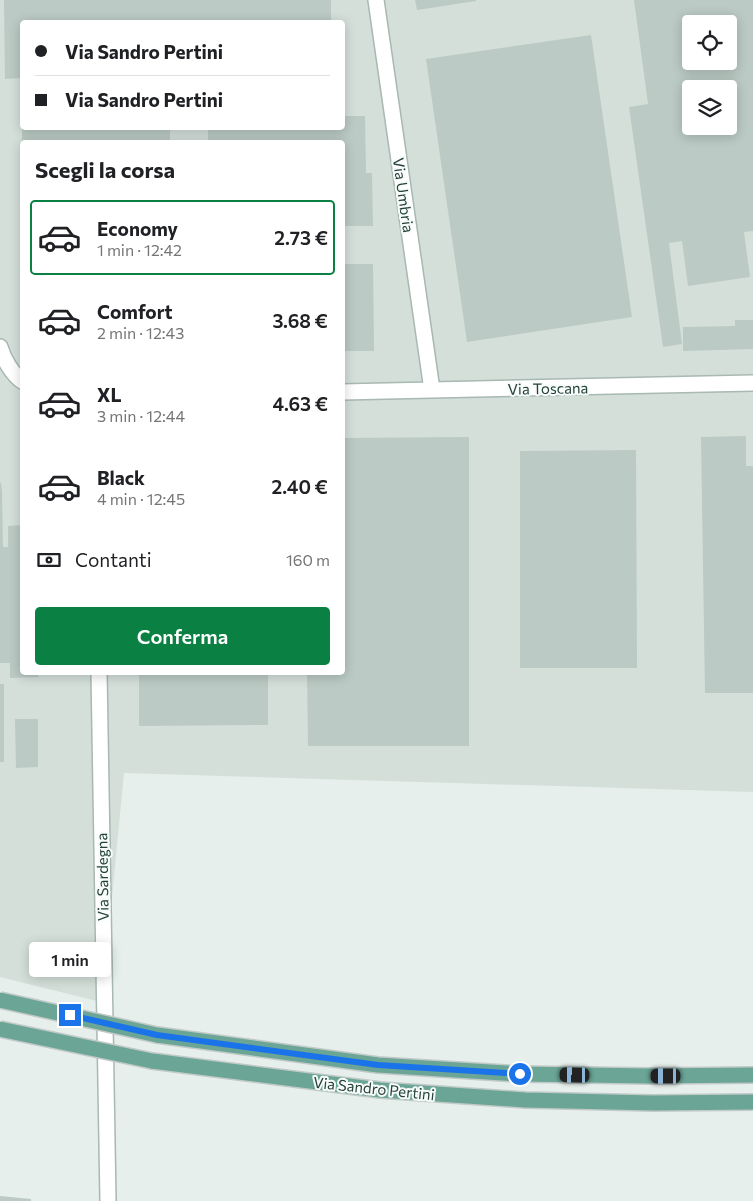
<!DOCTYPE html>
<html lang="it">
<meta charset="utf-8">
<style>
body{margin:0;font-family:Commissioner,sans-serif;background:#f2f2f2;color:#202124;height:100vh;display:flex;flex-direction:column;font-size:19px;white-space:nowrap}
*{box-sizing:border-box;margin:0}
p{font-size:16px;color:#757577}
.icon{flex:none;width:28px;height:28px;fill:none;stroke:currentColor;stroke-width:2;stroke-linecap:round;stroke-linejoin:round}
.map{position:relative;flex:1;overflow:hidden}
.side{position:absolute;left:20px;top:140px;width:325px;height:535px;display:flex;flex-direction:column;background:#fff;border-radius:5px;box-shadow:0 2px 12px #0003}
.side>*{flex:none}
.guide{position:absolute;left:20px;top:20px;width:325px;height:110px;border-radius:5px;box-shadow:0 2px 12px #0003;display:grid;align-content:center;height:110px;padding:0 15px;background:#fff}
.tools{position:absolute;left:682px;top:15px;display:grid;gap:10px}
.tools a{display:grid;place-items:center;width:55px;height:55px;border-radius:5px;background:#fff;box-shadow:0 2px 12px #0003;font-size:25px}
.end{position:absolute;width:22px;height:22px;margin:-11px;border:6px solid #1a73e8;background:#fff;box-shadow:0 0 0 2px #fff}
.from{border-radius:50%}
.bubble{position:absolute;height:35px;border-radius:5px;background:#fff;box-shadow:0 2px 12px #0003;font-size:16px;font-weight:600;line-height:35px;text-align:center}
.car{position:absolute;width:15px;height:30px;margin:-15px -8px;border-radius:6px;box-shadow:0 0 4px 1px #0007;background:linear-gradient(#222 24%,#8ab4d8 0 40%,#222 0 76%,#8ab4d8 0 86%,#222 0)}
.guide b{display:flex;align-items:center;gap:18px;height:48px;font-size:19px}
.guide b+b{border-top:1px solid #e0e0e0}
.guide i{width:12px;height:12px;background:#202124}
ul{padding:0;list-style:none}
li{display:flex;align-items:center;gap:15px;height:75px;margin:0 10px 8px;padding:0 5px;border:2px solid transparent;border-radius:5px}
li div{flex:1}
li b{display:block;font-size:19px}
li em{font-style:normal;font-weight:600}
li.selected{border-color:#0b8043}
li>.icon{width:45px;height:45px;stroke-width:1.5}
h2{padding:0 15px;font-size:22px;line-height:60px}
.pay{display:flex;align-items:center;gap:12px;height:55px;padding:0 15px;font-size:19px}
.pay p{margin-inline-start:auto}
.cta{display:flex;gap:10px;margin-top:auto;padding:10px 15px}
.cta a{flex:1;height:58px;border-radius:5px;background:#0b8043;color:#fff;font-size:20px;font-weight:600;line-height:58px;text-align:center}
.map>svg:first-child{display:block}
.built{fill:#d4dfda;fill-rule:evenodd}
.building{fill:#bbcac4;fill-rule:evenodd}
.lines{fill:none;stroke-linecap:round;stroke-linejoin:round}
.street-casing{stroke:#a8b8b2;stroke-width:18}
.primary-casing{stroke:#c2cac8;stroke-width:18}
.street{stroke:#fff;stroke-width:15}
.primary{stroke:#6aa596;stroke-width:15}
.primary-bridge-casing{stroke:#c2cac8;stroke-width:18;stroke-linecap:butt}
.primary-bridge{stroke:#6aa596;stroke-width:15}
.route{stroke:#1a73e8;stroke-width:6}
.labels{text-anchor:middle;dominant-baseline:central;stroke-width:4;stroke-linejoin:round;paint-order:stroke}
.street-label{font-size:15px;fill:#24423a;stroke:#f7fbf9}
</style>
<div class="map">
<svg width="753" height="1201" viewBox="0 0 753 1201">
<rect width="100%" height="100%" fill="#e6efeb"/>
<!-- built -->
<path class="built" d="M0,0h753v792l-629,-19 -13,134 2,98 -113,-28zM22,22h320v106h-320zM691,24h38v37h-38zM691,89h38v37h-38zM22,142h320v530h-320z"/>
<!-- building -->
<path class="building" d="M4,0h327v22h-309v56l-17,1z
M415,0h61v1l-59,9z
M634,0h119v231l-9,1 6,45 -62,9 -6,-45 -13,2 13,101 -19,3 -34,-240 19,-3zM691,24h38v37h-38zM691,89h38v37h-38z
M591,35l41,282 -165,25 -41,-283z
M342,116h23l1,57h6l1,53h-31v-84h-134v-14h134z
M22,128h148v14h-148z
M342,264h31l1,87h-32z
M735,320h18v29l-70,2v-24l52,-1z
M746,436v30h7v227h-48l-4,-256z
M469,437v309h-161l-1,-74h35v-234z
M636,450l1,218h-117v-217z
M0,483h1l1,9 1,55h5v-21l14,-1v147h16v5l-28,1v-15h-10z
M139,672h129v53l-129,1z
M0,684h4v78h-4z
M15,719h23v48l-22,1z
M0,1196l31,3v2h-31z"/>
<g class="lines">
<defs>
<path id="street" d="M376,0l56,390
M0,347c3,11 12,27 22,34
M342,392l411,-9
M99,672l9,529"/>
<path id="primary" d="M157,1035l221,30 142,9 129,2 104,-1
M152,1061l228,29 145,10 128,3 100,-1"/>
</defs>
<!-- street casing -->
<use href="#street" class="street-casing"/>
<!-- primary casing -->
<use href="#primary" class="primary-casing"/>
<!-- street -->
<use href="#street" class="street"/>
<!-- primary -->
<use href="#primary" class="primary"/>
<defs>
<path id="primary-bridge" d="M0,1000l157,35
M0,1029l152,32"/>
</defs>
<!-- primary-bridge casing -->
<use href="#primary-bridge" class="primary-bridge-casing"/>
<!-- primary-bridge -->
<use href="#primary-bridge" class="primary-bridge"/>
</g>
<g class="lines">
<!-- route -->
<path class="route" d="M70,1015l87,20 221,30 142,9"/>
</g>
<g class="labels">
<!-- street labels -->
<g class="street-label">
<text transform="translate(404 195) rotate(82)">Via Umbria</text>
<text transform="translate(548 388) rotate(-1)">Via Toscana</text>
<text transform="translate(102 877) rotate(-91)">Via Sardegna</text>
<text transform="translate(374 1088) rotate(6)">Via Sandro Pertini</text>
</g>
</g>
</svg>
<div class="tools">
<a><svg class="icon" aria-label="locate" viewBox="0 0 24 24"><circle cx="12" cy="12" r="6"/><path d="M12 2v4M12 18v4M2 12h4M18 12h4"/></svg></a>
<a><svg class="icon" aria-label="layers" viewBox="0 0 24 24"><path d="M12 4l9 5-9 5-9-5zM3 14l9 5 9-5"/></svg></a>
</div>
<i class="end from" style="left:520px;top:1074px"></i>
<i class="end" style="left:70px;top:1015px"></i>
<div class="bubble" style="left:29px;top:942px;width:82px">1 min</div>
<i class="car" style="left:575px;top:1075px;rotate:271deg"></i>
<i class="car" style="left:666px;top:1076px;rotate:270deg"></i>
<div class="guide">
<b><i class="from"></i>Via Sandro Pertini</b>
<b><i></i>Via Sandro Pertini</b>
</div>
<section class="side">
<h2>Scegli la corsa</h2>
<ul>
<li class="selected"><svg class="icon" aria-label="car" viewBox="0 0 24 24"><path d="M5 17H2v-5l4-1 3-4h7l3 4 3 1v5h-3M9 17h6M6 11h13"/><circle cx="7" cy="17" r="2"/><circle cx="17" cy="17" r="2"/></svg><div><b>Economy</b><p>1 min · 12:42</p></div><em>2.73 €</em></li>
<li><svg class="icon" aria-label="car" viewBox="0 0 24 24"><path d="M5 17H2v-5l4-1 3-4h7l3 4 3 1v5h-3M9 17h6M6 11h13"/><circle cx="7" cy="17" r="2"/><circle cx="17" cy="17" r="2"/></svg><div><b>Comfort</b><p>2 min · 12:43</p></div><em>3.68 €</em></li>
<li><svg class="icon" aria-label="car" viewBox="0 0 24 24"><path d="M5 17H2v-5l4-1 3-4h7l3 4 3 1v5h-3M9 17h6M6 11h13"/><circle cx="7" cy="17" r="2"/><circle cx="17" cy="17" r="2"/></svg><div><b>XL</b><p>3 min · 12:44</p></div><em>4.63 €</em></li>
<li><svg class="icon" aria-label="car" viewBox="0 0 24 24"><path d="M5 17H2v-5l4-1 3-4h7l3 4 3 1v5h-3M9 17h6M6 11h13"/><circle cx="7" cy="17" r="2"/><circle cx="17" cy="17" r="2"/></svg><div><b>Black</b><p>4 min · 12:45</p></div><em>2.40 €</em></li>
</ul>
<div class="pay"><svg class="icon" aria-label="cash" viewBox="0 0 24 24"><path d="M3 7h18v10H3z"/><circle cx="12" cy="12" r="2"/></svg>Contanti<p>160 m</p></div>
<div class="cta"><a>Conferma</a></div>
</section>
</div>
